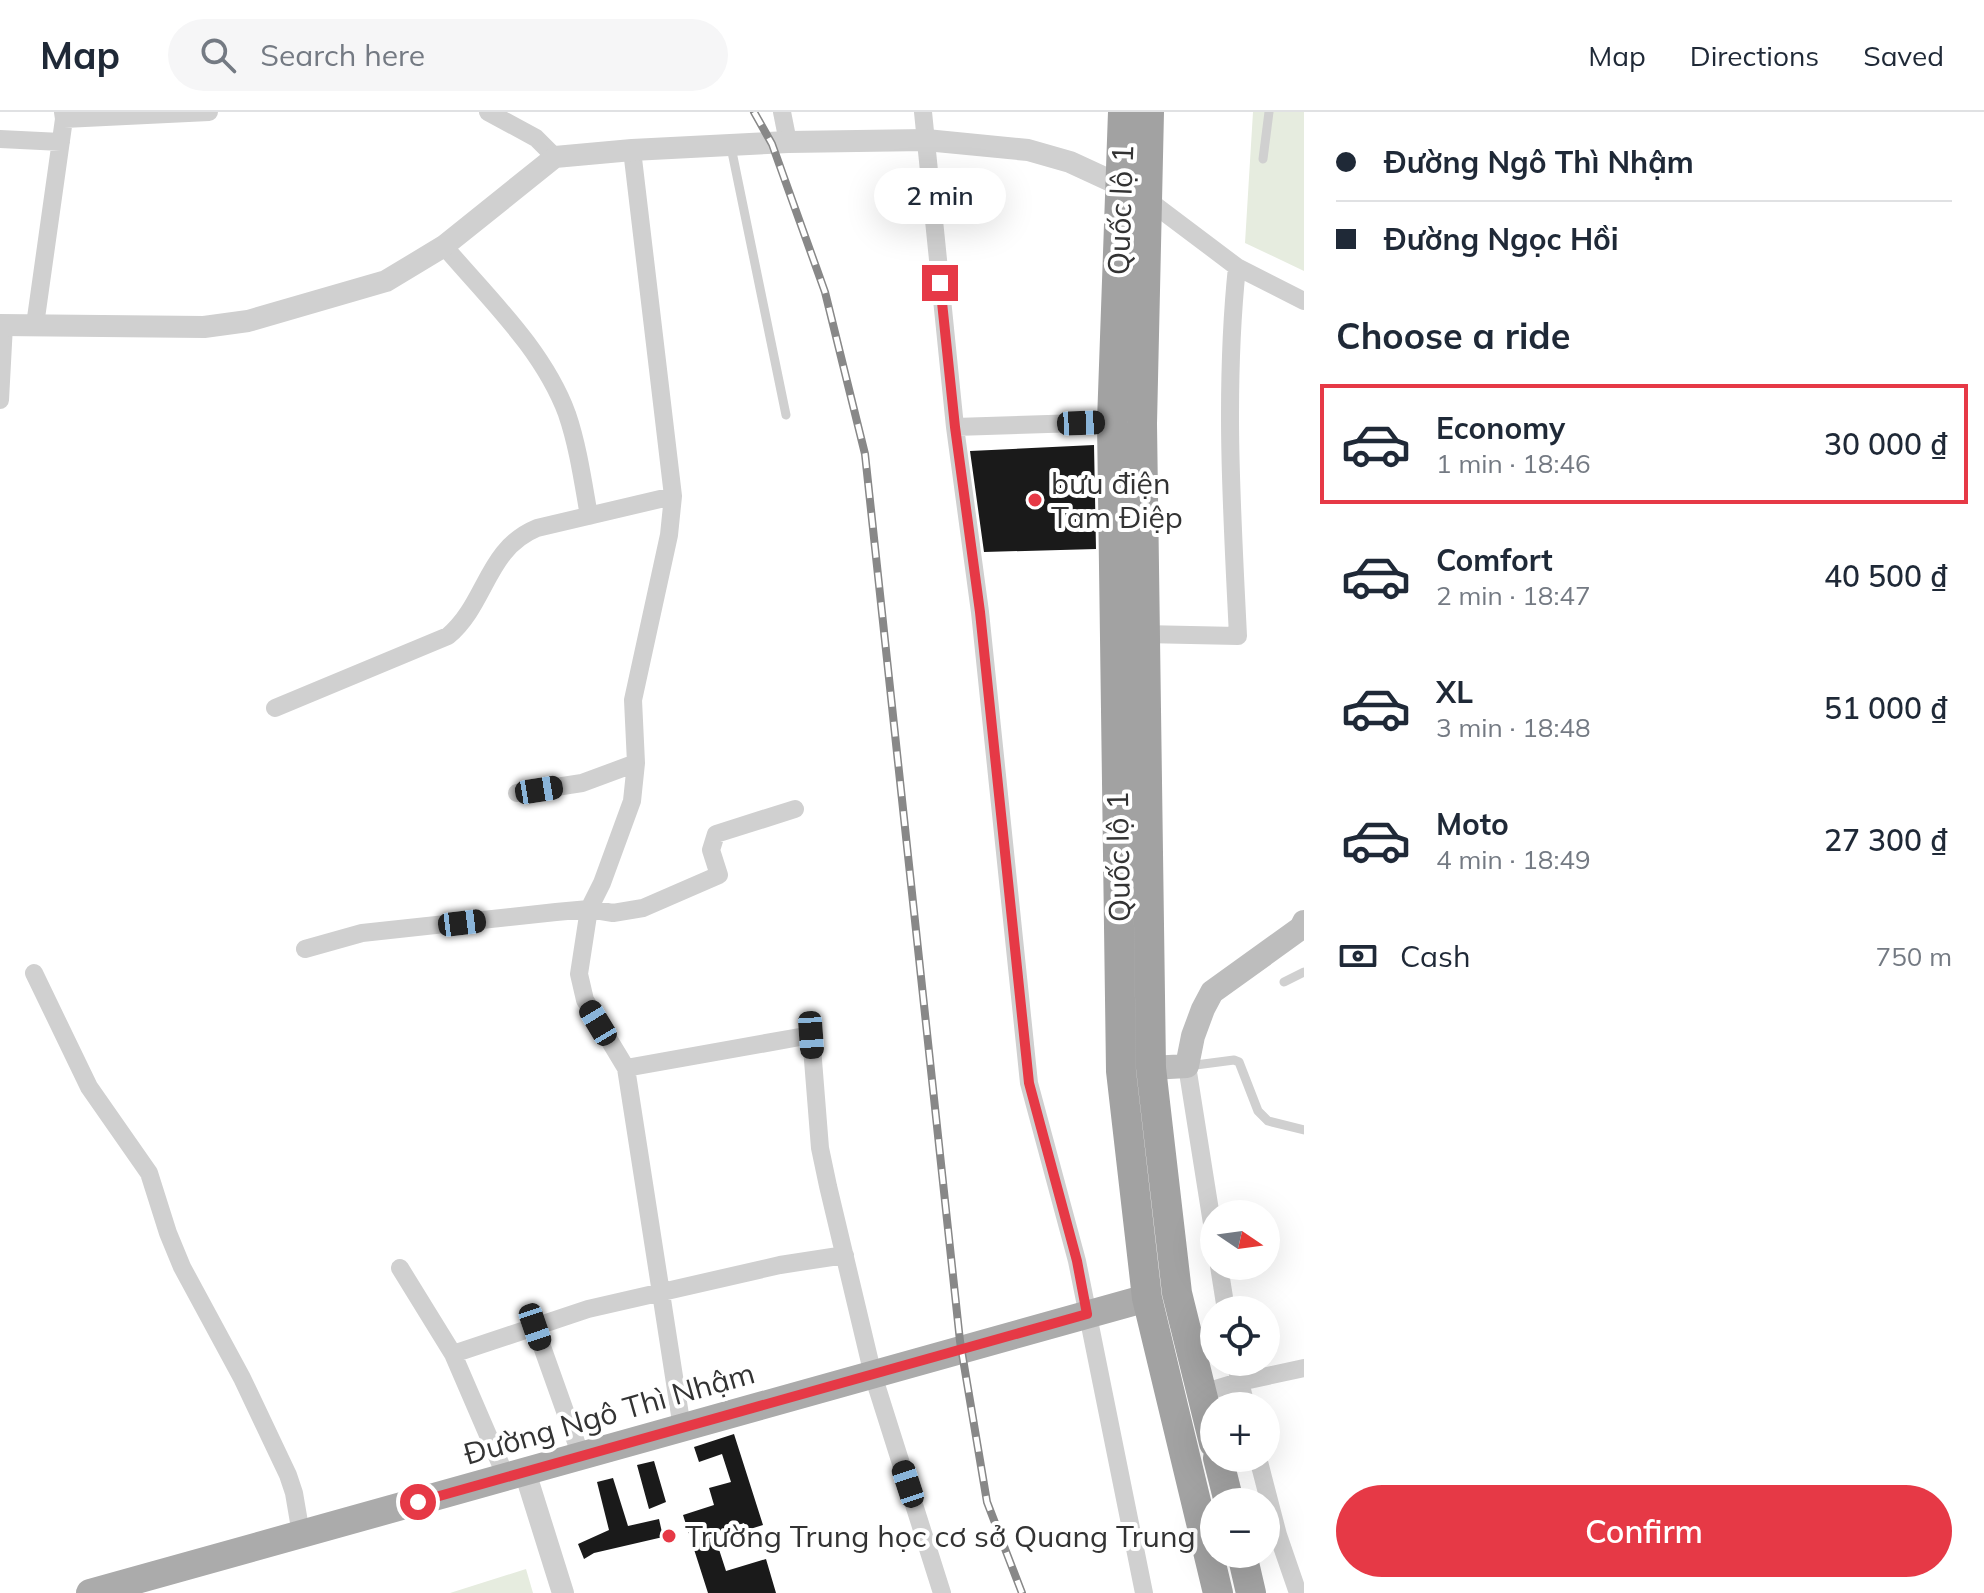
<!DOCTYPE html>
<meta charset="utf-8">
<style>
body{margin:0;font-family:Mulish,sans-serif;background:#f6f6f7;color:#1f2937;height:100vh;display:flex;flex-direction:column;font-size:30px;white-space:nowrap}
*{box-sizing:border-box;margin:0}
p{font-size:26px;color:#747a83}
.icon{flex:none;width:44px;height:44px;fill:none;stroke:currentColor;stroke-width:2;stroke-linecap:round;stroke-linejoin:round}
.map{position:relative;flex:1;overflow:hidden}
.panel{display:flex;flex-direction:column;background:#fff;width:680px}
.panel>*{flex:none}
.top-card{display:grid;align-content:center;height:176px;padding:0 32px;background:#fff}
.needle{width:52px;rotate:103deg}
.tools{position:absolute;left:1200px;top:1088px;display:grid;gap:16px}
.tools a{display:grid;place-items:center;width:80px;height:80px;border-radius:50%;background:#fff;box-shadow:0 8px 32px #0002;font-size:40px}
.end{position:absolute;width:36px;height:36px;margin:-18px;border:10px solid #e63946;background:#fff;box-shadow:0 0 0 4px #fff}
.from{border-radius:50%}
.bubble{position:absolute;height:56px;border-radius:28px;background:#fff;box-shadow:0 8px 32px #0002;font-size:26px;font-weight:600;line-height:56px;text-align:center}
.car{position:absolute;width:24px;height:48px;margin:-24px -12px;border-radius:10px;box-shadow:0 0 6px 2px #0007;background:linear-gradient(#222 24%,#8ab4d8 0 40%,#222 0 76%,#8ab4d8 0 86%,#222 0)}
.top-card b{display:flex;align-items:center;gap:28px;height:76px;font-size:30px}
.top-card b+b{border-top:2px solid #e0e1e3}
.top-card i{width:20px;height:20px;background:#1f2937}
ul{padding:0;list-style:none}
li{display:flex;align-items:center;gap:24px;height:120px;margin:0 16px 12px;padding:0 16px;border:4px solid transparent;border-radius:0px}
li div{flex:1}
li b{display:block;font-size:30px}
li em{font-style:normal;font-weight:600}
li.current{border-color:#e63946}
li>.icon{width:72px;height:72px;stroke-width:1.5}
h2{padding:0 32px;font-size:36px;line-height:96px}
.pay{display:flex;align-items:center;gap:20px;height:88px;padding:0 32px;font-size:30px}
.pay p{margin-inline-start:auto}
.action{display:flex;gap:16px;margin-top:auto;padding:16px 32px}
.action a{flex:1;height:92px;border-radius:48px;background:#e63946;color:#fff;font-size:32px;font-weight:600;line-height:92px;text-align:center}
header{display:flex;align-items:center;gap:48px;box-sizing:border-box;height:112px;padding:0 40px;background:#fff;border-bottom:2px solid #e0e1e3}
header strong{font-size:38px}
nav{display:flex;gap:44px;margin-inline-start:auto;font-size:28px}
.search{width:560px;height:72px;background:#f6f6f7;display:flex;align-items:center;gap:20px;box-sizing:border-box;padding:0 28px;border-radius:44px;color:#747a83;font-size:30px}
main{display:flex;flex:1;min-height:0}
.map>svg:first-child{display:block}
.green{fill:#e6ecdf}
.building{fill:#1a1a1a}
.lines{fill:none;stroke-linecap:round;stroke-linejoin:round}
.service{stroke:#d0d0d0;stroke-width:9}
.minor{stroke:#d0d0d0;stroke-width:18}
.tertiary{stroke:#d0d0d0;stroke-width:22}
.secondary{stroke:#bdbdbd;stroke-width:24}
.primary{stroke:#ababab;stroke-width:28}
.trunk{stroke:#a2a2a2;stroke-width:30}
.rail-casing{stroke:#888;stroke-width:8}
.rail{stroke:#fff;stroke-width:5;stroke-dasharray:15;stroke-linecap:butt}
.route{stroke:#e63946;stroke-width:10}
.poi-dot{fill:#e63946;stroke:#fff;stroke-width:3}
.labels{text-anchor:middle;dominant-baseline:central;stroke-width:8;stroke-linejoin:round;paint-order:stroke}
.street-label{font-size:30px;fill:#333;stroke:#fff}
.poi-label{font-size:30px;fill:#333;stroke:#fff;text-anchor:start}
</style>
<header>
<strong>Map</strong>
<div class="search"><svg class="icon" aria-label="search" viewBox="0 0 24 24"><circle cx="10" cy="10" r="6"/><path d="M15 15l6 6"/></svg>Search here</div>
<nav><a>Map</a><a>Directions</a><a>Saved</a></nav>
</header>
<main>
<div class="map">
<svg width="1304" height="1481" viewBox="0 0 1304 1481">
<rect width="100%" height="100%" fill="#fff"/>
<!-- green -->
<path class="green" d="M1253,0h51v159l-59,-28z
M526,1457l7,24h-83z"/>
<!-- building -->
<path class="building" d="M1094,333l2,104 -112,3 -14,-101z
M734,1322l29,91 -16,5 -3,-7 -30,11 12,37 40,-12 10,34h-68l-25,-78 31,-10 -5,-17 22,-6 -9,-28 -23,8 -5,-15z
M654,1349l12,41 -17,7 -12,-44z
M613,1366l15,48 31,-7 4,18 -69,16 -10,6 -6,-15 31,-14 -12,-48z"/>
<g class="lines">
<!-- service -->
<path class="service" d="M731,35l55,268
M1263,47l6,-47
M1284,870l20,-10
M1188,954l46,-6 5,2 19,49 10,10 36,9"/>
<!-- minor -->
<path class="minor" d="M63,0l1,7 145,-7
M488,0l48,26 19,19
M782,0l6,30
M923,0l32,315 25,185 49,471 48,178 67,332
M0,27l61,3
M632,38l41,346 -4,39 -36,165 3,63 -4,38 -30,82 -13,26 -10,65 6,26 41,68 56,360
M1148,88l89,67 67,34
M444,134c44,52 99,103 123,168 11,32 16,68 22,102
M35,213l29,-206
M0,288l4,-75
M955,315l157,-5
M1143,522l95,2c-6,-123 -14,-245 -1,-369
M275,596l173,-72c39,-33 38,-87 89,-108l136,-32
M517,681l65,-10 54,-20
M305,837l57,-16 194,-21 33,-3 24,4 30,-5 76,-33 -8,-25 5,-16 79,-25
M34,861l55,114 60,86 19,60 14,34 60,111 46,97 6,18 7,41
M1187,954l27,170
M626,956l185,-33 9,113 8,38 45,189 69,218
M1219,1154l7,44
M400,1156l53,86 53,123
M535,1215l46,129
M453,1242l135,-45 192,-44 65,-10
M1235,1250l11,44
M1202,1281l33,-10 69,-15
M1258,1346l20,77 20,58"/>
<!-- tertiary -->
<path class="tertiary" d="M0,213l204,2 44,-6 138,-40 58,-35 111,-89 77,-7 156,-8 138,-2 102,10 42,12 52,24
M525,1360l38,121"/>
<!-- secondary -->
<path class="secondary" d="M1151,956l36,-2 6,-30 10,-27 9,-17 89,-64 3,-6"/>
<!-- primary -->
<path class="primary" d="M90,1481l1057,-295"/>
<!-- trunk -->
<path class="trunk" d="M1123,0l-11,310 9,649 26,227 71,295
M1149,0l-7,312 9,644 26,225 37,150
M1218,1346l11,44
M1242,1442l9,39"/>
<defs>
<path id="rail" d="M754,0l18,32 53,148 40,162 95,887 27,161 35,91"/>
</defs>
<!-- rail casing -->
<use href="#rail" class="rail-casing"/>
<!-- rail -->
<use href="#rail" class="rail"/>
</g>
<g class="lines">
<!-- route -->
<path class="route" d="M418,1390l669,-188 -10,-53 -48,-178 -49,-471 -25,-185 -15,-144"/>
</g>
<!-- markers -->
<g class="poi-dot">
<circle cx="1035" cy="388" r="8"/>
<circle cx="669" cy="1424" r="8"/>
</g>
<g class="labels">
<!-- street labels -->
<g class="street-label">
<text transform="translate(1120 98) rotate(-88)">Quốc lộ 1</text>
<text transform="translate(1118 745) rotate(-91)">Quốc lộ 1</text>
<text transform="translate(609 1301) rotate(-16)">Đường Ngô Thì Nhậm</text>
</g>
<!-- poi labels -->
<g class="poi-label">
<text x="1051" y="371">bưu điện<tspan x="1051" dy="34">Tam Điệp</tspan></text>
<text x="685" y="1424">Trường Trung học cơ sở Quang Trung</text>
</g>
</g>
</svg>
<div class="tools">
<a><svg class="needle" viewBox="-14 -14 28 28"><path d="M0-13l5 13h-10z" fill="#e53935"/><path d="M0 13l5-13h-10z" fill="#747a83"/></svg></a>
<a><svg class="icon" aria-label="locate" viewBox="0 0 24 24"><circle cx="12" cy="12" r="6"/><path d="M12 2v4M12 18v4M2 12h4M18 12h4"/></svg></a>
<a>+</a>
<a>−</a>
</div>
<i class="end from" style="left:418px;top:1390px"></i>
<i class="end" style="left:940px;top:171px"></i>
<div class="bubble" style="left:874px;top:56px;width:132px">2 min</div>
<i class="car" style="left:1081px;top:311px;rotate:88deg"></i>
<i class="car" style="left:539px;top:678px;rotate:81deg"></i>
<i class="car" style="left:462px;top:811px;rotate:83deg"></i>
<i class="car" style="left:598px;top:911px;rotate:329deg"></i>
<i class="car" style="left:811px;top:923px;rotate:176deg"></i>
<i class="car" style="left:535px;top:1215px;rotate:161deg"></i>
<i class="car" style="left:908px;top:1372px;rotate:342deg"></i>
</div>
<section class="panel">
<div class="top-card">
<b><i class="from"></i>Đường Ngô Thì Nhậm</b>
<b><i></i>Đường Ngọc Hồi</b>
</div>
<h2>Choose a ride</h2>
<ul>
<li class="current"><svg class="icon" aria-label="car" viewBox="0 0 24 24"><path d="M5 17H2v-5l4-1 3-4h7l3 4 3 1v5h-3M9 17h6M6 11h13"/><circle cx="7" cy="17" r="2"/><circle cx="17" cy="17" r="2"/></svg><div><b>Economy</b><p>1 min · 18:46</p></div><em>30 000 ₫</em></li>
<li><svg class="icon" aria-label="car" viewBox="0 0 24 24"><path d="M5 17H2v-5l4-1 3-4h7l3 4 3 1v5h-3M9 17h6M6 11h13"/><circle cx="7" cy="17" r="2"/><circle cx="17" cy="17" r="2"/></svg><div><b>Comfort</b><p>2 min · 18:47</p></div><em>40 500 ₫</em></li>
<li><svg class="icon" aria-label="car" viewBox="0 0 24 24"><path d="M5 17H2v-5l4-1 3-4h7l3 4 3 1v5h-3M9 17h6M6 11h13"/><circle cx="7" cy="17" r="2"/><circle cx="17" cy="17" r="2"/></svg><div><b>XL</b><p>3 min · 18:48</p></div><em>51 000 ₫</em></li>
<li><svg class="icon" aria-label="car" viewBox="0 0 24 24"><path d="M5 17H2v-5l4-1 3-4h7l3 4 3 1v5h-3M9 17h6M6 11h13"/><circle cx="7" cy="17" r="2"/><circle cx="17" cy="17" r="2"/></svg><div><b>Moto</b><p>4 min · 18:49</p></div><em>27 300 ₫</em></li>
</ul>
<div class="pay"><svg class="icon" aria-label="cash" viewBox="0 0 24 24"><path d="M3 7h18v10H3z"/><circle cx="12" cy="12" r="2"/></svg>Cash<p>750 m</p></div>
<div class="action"><a>Confirm</a></div>
</section>
</main>
